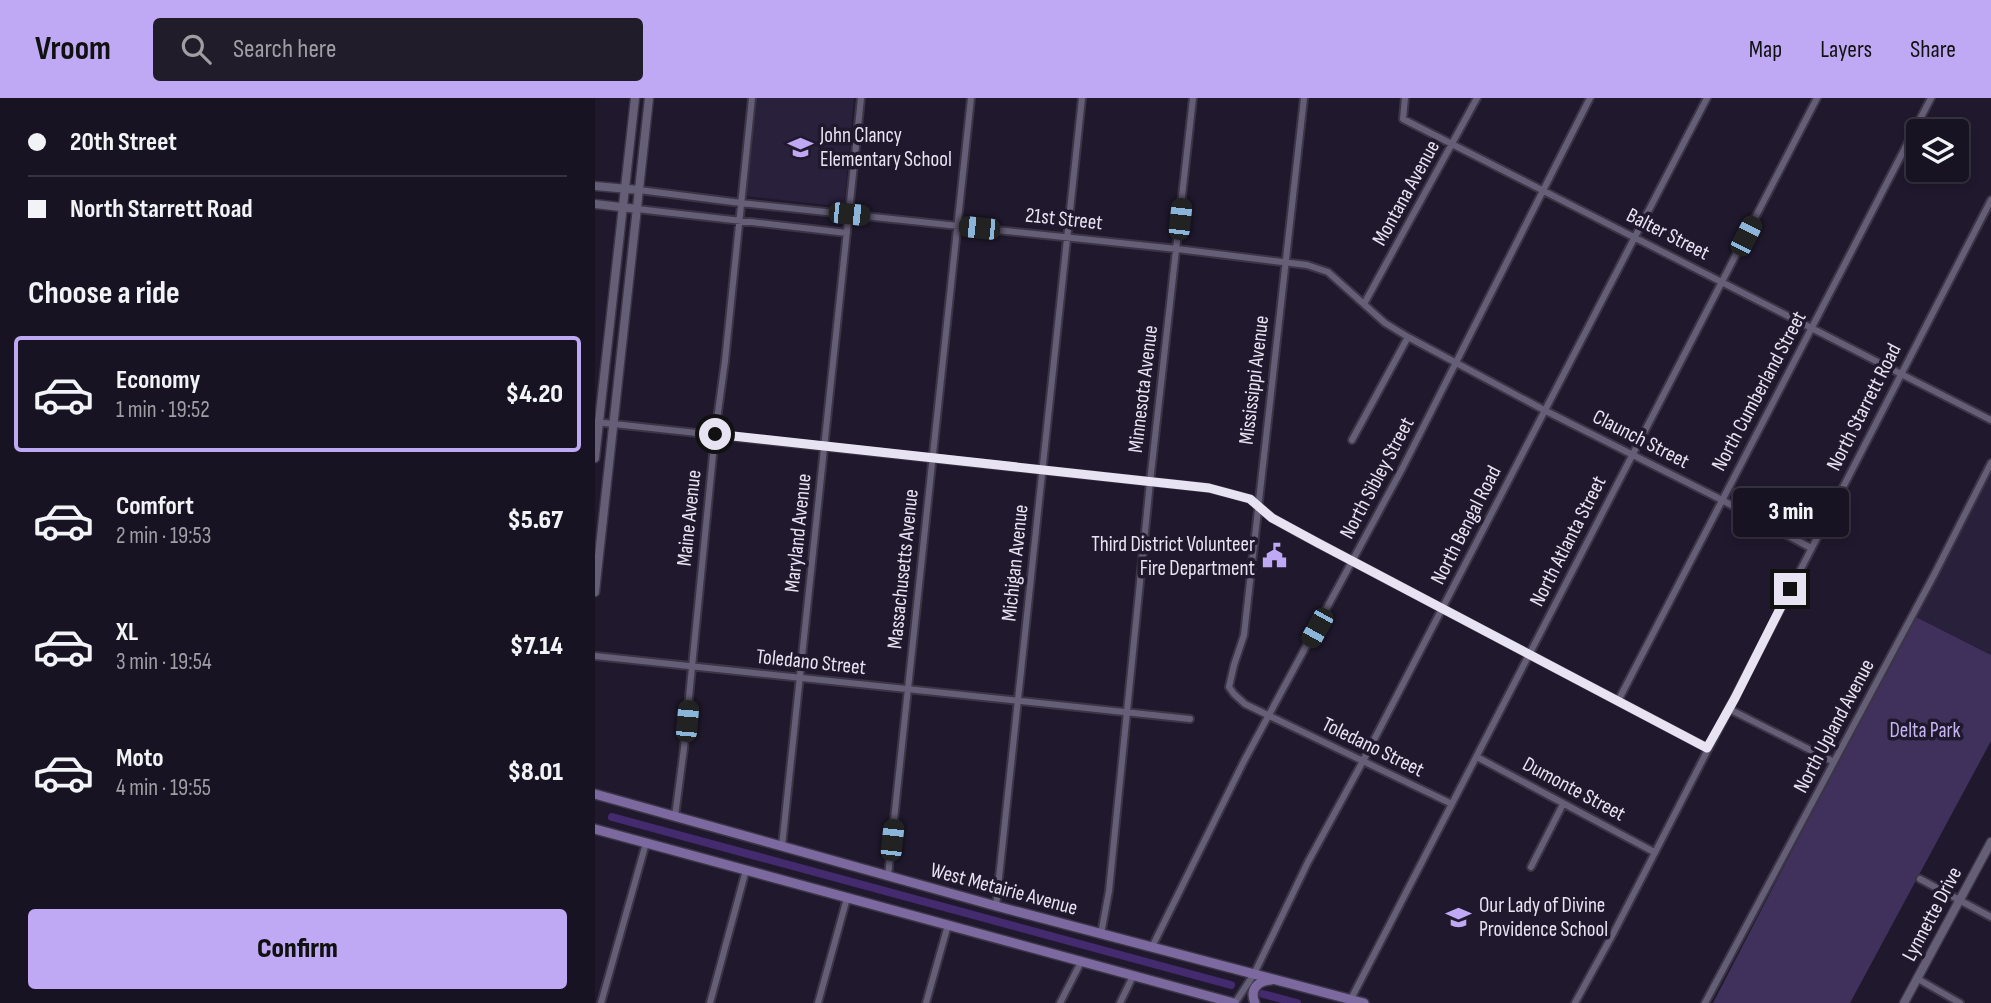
<!DOCTYPE html>
<meta charset="utf-8">
<style>
body{margin:0;font-family:"Sofia Sans Condensed",sans-serif;background:#211c2a;color:#f1f3f6;height:100vh;display:flex;flex-direction:column;font-size:26px;white-space:nowrap}
*{box-sizing:border-box;margin:0}
p{font-size:23px;color:#9f9ea5}
.icon{flex:none;width:38px;height:38px;fill:none;stroke:currentColor;stroke-width:2;stroke-linecap:round;stroke-linejoin:round}
.map{position:relative;flex:1;overflow:hidden}
.details{display:flex;flex-direction:column;background:#181322;width:595px}
.details>*{flex:none}
.banner{display:grid;align-content:center;height:154px;padding:0 28px;background:#181322}
.fabs{position:absolute;left:1311px;top:21px;display:grid;gap:14px}
.fabs a{display:grid;place-items:center;width:63px;height:63px;border-radius:7px;background:#181322;box-shadow:0 4px 10px #0003,0 0 0 2px #363240;font-size:35px}
.end{position:absolute;width:32px;height:32px;margin:-16px;border:9px solid #e7e3f2;background:#111;box-shadow:0 0 0 4px #111}
.from{border-radius:50%}
.bubble{position:absolute;height:49px;border-radius:7px;background:#181322;box-shadow:0 4px 10px #0003,0 0 0 2px #363240;font-size:23px;font-weight:800;line-height:49px;text-align:center}
.car{position:absolute;width:21px;height:42px;margin:-21px -10px;border-radius:9px;box-shadow:0 0 5px 2px #0007;background:linear-gradient(#222 24%,#8ab4d8 0 40%,#222 0 76%,#8ab4d8 0 86%,#222 0)}
.banner b{display:flex;align-items:center;gap:24px;height:66px;font-size:26px}
.banner b+b{border-top:2px solid #363240}
.banner i{width:18px;height:18px;background:#f1f3f6}
ul{padding:0;list-style:none}
li{display:flex;align-items:center;gap:21px;height:116px;margin:0 14px 10px;padding:0 14px;border:4px solid transparent;border-radius:7px}
li div{flex:1}
li b{display:block;font-size:26px}
li em{font-style:normal;font-weight:800}
li.current{border-color:#bfa9f4}
li>.icon{width:63px;height:63px;stroke-width:1.5}
h2{padding:0 28px;font-size:32px;line-height:84px}
.action{display:flex;gap:14px;margin-top:auto;padding:14px 28px}
.action a{flex:1;height:80px;border-radius:7px;background:#bfa9f4;color:#111;font-size:28px;font-weight:800;line-height:80px;text-align:center}
header{display:flex;align-items:center;gap:42px;box-sizing:border-box;height:98px;padding:0 35px;background:#bfa9f4;color:#111}
header strong{font-size:33px}
nav{display:flex;gap:38px;margin-inline-start:auto;font-size:24px}
.search{width:490px;height:63px;background:#211c2a;display:flex;align-items:center;gap:18px;box-sizing:border-box;padding:0 24px;border-radius:7px;color:#9f9ea5;font-size:26px}
main{display:flex;flex:1;min-height:0}
.map>svg:first-child{display:block}
.built{fill:#29203c}
.green{fill:#3f315b}
.lines{fill:none;stroke-linecap:round;stroke-linejoin:round}
.canal{stroke:#442a6e;stroke-width:8}
.minor-casing{stroke:#3b3546;stroke-width:10}
.tertiary-casing{stroke:#3b3546;stroke-width:11}
.secondary-casing{stroke:#3b3546;stroke-width:12}
.minor{stroke:#655e77;stroke-width:6}
.tertiary{stroke:#655e77;stroke-width:8}
.secondary{stroke:#7b699f;stroke-width:9}
.route{stroke:#e7e3f2;stroke-width:9}
.labels{text-anchor:middle;dominant-baseline:central;stroke-width:7;stroke-linejoin:round;paint-order:stroke}
.poi-label{font-size:21px;fill:#e7e3f2;stroke:#20192e;text-anchor:start}
.street-label{font-size:21px;fill:#e7e3f2;stroke:#20192e}
.park-label{font-size:21px;fill:#c6b5f1;stroke:#20192e}
</style>
<header>
<strong>Vroom</strong>
<div class="search"><svg class="icon" aria-label="search" viewBox="0 0 24 24"><circle cx="10" cy="10" r="6"/><path d="M15 15l6 6"/></svg>Search here</div>
<nav><a>Map</a><a>Layers</a><a>Share</a></nav>
</header>
<main>
<section class="details">
<div class="banner">
<b><i class="from"></i>20th Street</b>
<b><i></i>North Starrett Road</b>
</div>
<h2>Choose a ride</h2>
<ul>
<li class="current"><svg class="icon" aria-label="car" viewBox="0 0 24 24"><path d="M5 17H2v-5l4-1 3-4h7l3 4 3 1v5h-3M9 17h6M6 11h13"/><circle cx="7" cy="17" r="2"/><circle cx="17" cy="17" r="2"/></svg><div><b>Economy</b><p>1 min · 19:52</p></div><em>$4.20</em></li>
<li><svg class="icon" aria-label="car" viewBox="0 0 24 24"><path d="M5 17H2v-5l4-1 3-4h7l3 4 3 1v5h-3M9 17h6M6 11h13"/><circle cx="7" cy="17" r="2"/><circle cx="17" cy="17" r="2"/></svg><div><b>Comfort</b><p>2 min · 19:53</p></div><em>$5.67</em></li>
<li><svg class="icon" aria-label="car" viewBox="0 0 24 24"><path d="M5 17H2v-5l4-1 3-4h7l3 4 3 1v5h-3M9 17h6M6 11h13"/><circle cx="7" cy="17" r="2"/><circle cx="17" cy="17" r="2"/></svg><div><b>XL</b><p>3 min · 19:54</p></div><em>$7.14</em></li>
<li><svg class="icon" aria-label="car" viewBox="0 0 24 24"><path d="M5 17H2v-5l4-1 3-4h7l3 4 3 1v5h-3M9 17h6M6 11h13"/><circle cx="7" cy="17" r="2"/><circle cx="17" cy="17" r="2"/></svg><div><b>Moto</b><p>4 min · 19:55</p></div><em>$8.01</em></li>
</ul>
<div class="action"><a>Confirm</a></div>
</section>
<div class="map">
<svg width="1396" height="905" viewBox="0 0 1396 905">
<rect width="100%" height="100%" fill="#20192e"/>
<!-- built -->
<path class="built" d="M161,0h98l-10,109 -98,-11z
M1396,371v186l-77,-39z"/>
<!-- green -->
<path class="green" d="M1319,518l77,39v86l-141,262h-137z"/>
<g class="lines">
<!-- canal -->
<path class="canal" d="M17,719l619,168
M668,896l34,9"/>
<defs>
<path id="minor" d="M709,0l-60,537 -10,30 -5,22 5,7 11,10 207,100
M810,0l-2,21 588,301
M44,92l102,13 436,46 130,16 21,7 57,51 23,14 136,73 178,90 89,48
M42,111l210,24
M769,206l113,-206
M0,324l614,66 41,11 22,19 29,16 406,214
M757,342l56,-103
M0,558l595,63
M1023,603l313,-603
M1134,611l105,53
M882,659l177,95
M80,718l9,-68 31,-314 10,-73 27,-263
M187,748l79,-748
M936,769l32,-63
M293,778l83,-778
M1325,781l71,38
M401,808l86,-808
M506,836l8,-43 41,-409 43,-384
M557,849l92,-186 159,-294 187,-369
M1323,881l42,24
M756,901l466,-901
M6,905l45,-160
M115,905l36,-133
M223,905l29,-105
M331,905l22,-78
M465,905l21,-41
M525,905l13,-27
M640,905l19,-29 54,-112 55,-101 344,-663
M980,905l39,-71 377,-732
M1110,905l229,-428 57,-112"/>
<path id="tertiary" d="M0,88l44,4
M0,106l42,5
M0,360l40,-360
M0,494l54,-494
M1309,905l87,-161"/>
<path id="secondary" d="M0,696l401,112 368,97
M0,731l639,174
M660,905c-6,-14 3,-22 16,-23"/>
</defs>
<!-- minor casing -->
<use href="#minor" class="minor-casing"/>
<!-- tertiary casing -->
<use href="#tertiary" class="tertiary-casing"/>
<!-- secondary casing -->
<use href="#secondary" class="secondary-casing"/>
<!-- minor -->
<use href="#minor" class="minor"/>
<!-- tertiary -->
<use href="#tertiary" class="tertiary"/>
<!-- secondary -->
<use href="#secondary" class="secondary"/>
</g>
<g class="lines">
<!-- route -->
<path class="route" d="M120,336l494,54 41,11 22,19 46,25 389,205 28,-50 55,-109"/>
</g>
<!-- icons -->
<defs>
<symbol id="school-bare" viewBox="-9 -9 18 18"><path d="M0-5L7-2L0 1L-7-2ZM-4 1L0 2.5L4 1V4Q0 6-4 4Z" fill="#bfa9f4" stroke="#20192e" stroke-width="2.5" paint-order="stroke"/></symbol>
<symbol id="civic-bare" viewBox="-9 -9 18 18"><path d="M-.6-6.5H3V-4.5H.6V-3L4-1V1h2V6H-6V1h2V-1L-.6-3ZM-1.2 2.5V6h2.4V2.5Z" fill="#bfa9f4" stroke="#20192e" stroke-width="2.5" paint-order="stroke"/></symbol>
</defs>
<g fill-rule="evenodd">
<use href="#school-bare" x="188" y="32" width="35" height="35"/>
<use href="#civic-bare" x="662" y="440" width="35" height="35"/>
<use href="#school-bare" x="846" y="802" width="35" height="35"/>
</g>
<g class="labels">
<!-- poi labels -->
<g class="poi-label">
<text x="225" y="37">John Clancy<tspan x="225" dy="24">Elementary School</tspan></text>
<text x="660" y="446" text-anchor="end">Third District Volunteer<tspan x="660" dy="24">Fire Department</tspan></text>
<text x="884" y="807">Our Lady of Divine<tspan x="884" dy="24">Providence School</tspan></text>
</g>
<!-- street labels -->
<g class="street-label">
<text transform="translate(811 95) rotate(-61)">Montana Avenue</text>
<text transform="translate(469 121) rotate(6)">21st Street</text>
<text transform="translate(1073 136) rotate(27)">Balter Street</text>
<text transform="translate(659 282) rotate(-83)">Mississippi Avenue</text>
<text transform="translate(548 291) rotate(-83)">Minnesota Avenue</text>
<text transform="translate(1164 293) rotate(-62)">North Cumberland Street</text>
<text transform="translate(1269 309) rotate(-63)">North Starrett Road</text>
<text transform="translate(1046 341) rotate(27)">Claunch Street</text>
<text transform="translate(782 380) rotate(-62)">North Sibley Street</text>
<text transform="translate(94 420) rotate(-84)">Maine Avenue</text>
<text transform="translate(871 427) rotate(-63)">North Bengal Road</text>
<text transform="translate(203 435) rotate(-84)">Maryland Avenue</text>
<text transform="translate(973 443) rotate(-63)">North Atlanta Street</text>
<text transform="translate(420 465) rotate(-84)">Michigan Avenue</text>
<text transform="translate(308 471) rotate(-84)">Massachusetts Avenue</text>
<text transform="translate(216 564) rotate(6)">Toledano Street</text>
<text transform="translate(1239 628) rotate(-62)">North Upland Avenue</text>
<text transform="translate(778 649) rotate(26)">Toledano Street</text>
<text transform="translate(979 691) rotate(28)">Dumonte Street</text>
<text transform="translate(409 791) rotate(15)">West Metairie Avenue</text>
<text transform="translate(1337 816) rotate(-62)">Lynnette Drive</text>
</g>
<!-- park labels -->
<g class="park-label">
<text x="1330" y="632">Delta Park</text>
</g>
</g>
</svg>
<div class="fabs">
<a><svg class="icon" aria-label="layers" viewBox="0 0 24 24"><path d="M12 4l9 5-9 5-9-5zM3 14l9 5 9-5"/></svg></a>
</div>
<i class="end from" style="left:120px;top:336px"></i>
<i class="end" style="left:1195px;top:491px"></i>
<div class="bubble" style="left:1138px;top:390px;width:116px">3 min</div>
<i class="car" style="left:254px;top:116px;rotate:96deg"></i>
<i class="car" style="left:585px;top:121px;rotate:6deg"></i>
<i class="car" style="left:384px;top:130px;rotate:276deg"></i>
<i class="car" style="left:1151px;top:138px;rotate:27deg"></i>
<i class="car" style="left:722px;top:530px;rotate:209deg"></i>
<i class="car" style="left:92px;top:623px;rotate:5deg"></i>
<i class="car" style="left:297px;top:742px;rotate:6deg"></i>
</div>
</main>
